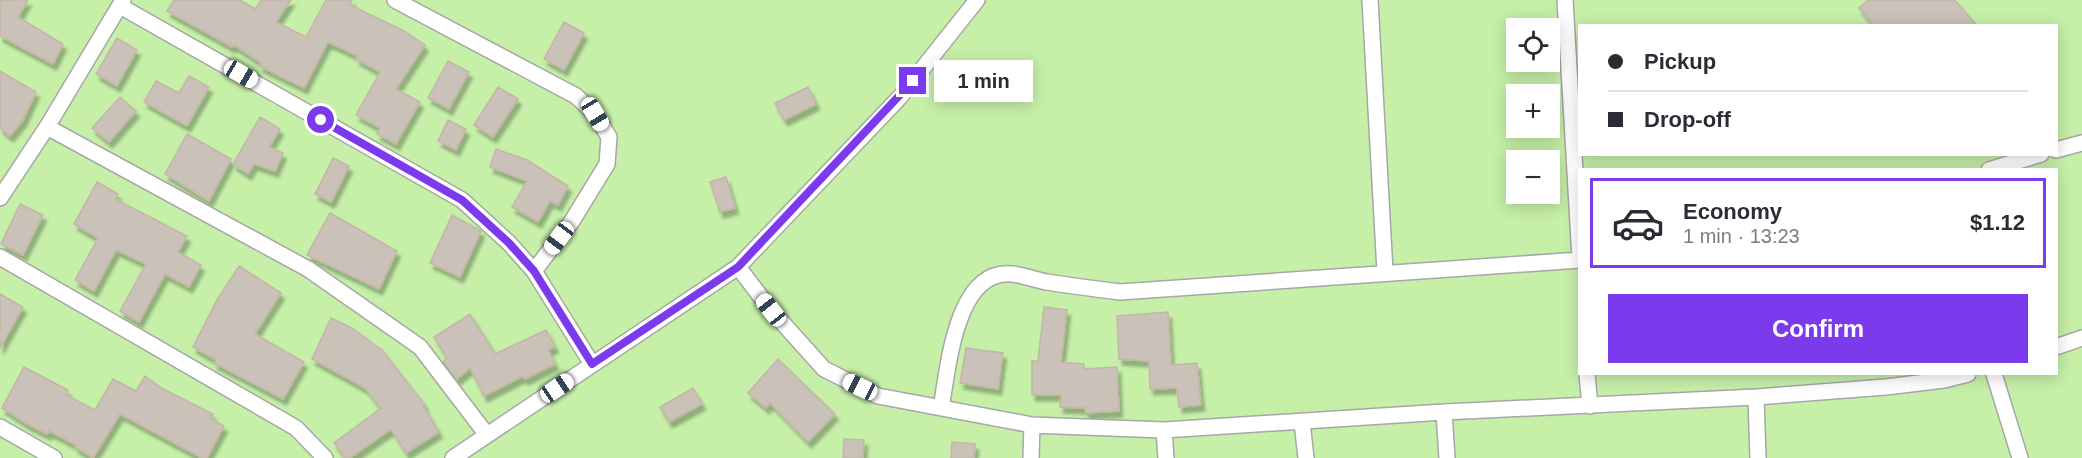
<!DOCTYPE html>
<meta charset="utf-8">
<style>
body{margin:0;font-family:Helvetica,sans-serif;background:#f2f2f3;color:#2b2b33;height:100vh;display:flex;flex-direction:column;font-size:22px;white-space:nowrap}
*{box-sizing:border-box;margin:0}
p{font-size:20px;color:#7c7c81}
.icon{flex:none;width:33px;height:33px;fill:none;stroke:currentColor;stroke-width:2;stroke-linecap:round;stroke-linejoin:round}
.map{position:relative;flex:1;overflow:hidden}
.panel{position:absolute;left:1578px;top:168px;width:480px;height:207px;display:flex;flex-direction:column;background:#fff;border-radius:0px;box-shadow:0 3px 15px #0003}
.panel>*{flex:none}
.banner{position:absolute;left:1578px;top:24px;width:480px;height:132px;border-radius:0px;box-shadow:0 3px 15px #0003;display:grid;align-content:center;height:132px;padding:0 30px;background:#fff}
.tools{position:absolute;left:1506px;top:18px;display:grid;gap:12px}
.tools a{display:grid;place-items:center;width:54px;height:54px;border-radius:0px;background:#fff;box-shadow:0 3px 15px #0003;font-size:30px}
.end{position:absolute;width:27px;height:27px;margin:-14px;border:8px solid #7c3aed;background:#fff;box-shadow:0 0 0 3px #fff}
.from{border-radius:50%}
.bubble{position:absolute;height:42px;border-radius:0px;background:#fff;box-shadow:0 3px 15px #0003;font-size:20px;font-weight:600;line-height:42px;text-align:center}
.car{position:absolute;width:18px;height:36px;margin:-18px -9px;border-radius:8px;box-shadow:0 0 4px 2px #0007;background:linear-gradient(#fff 24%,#345 0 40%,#fff 0 76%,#345 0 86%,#fff 0)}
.banner b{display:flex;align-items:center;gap:21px;height:57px;font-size:22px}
.banner b+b{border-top:2px solid #e1e1e2}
.banner i{width:15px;height:15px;background:#2b2b33}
ul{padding:10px 0 0;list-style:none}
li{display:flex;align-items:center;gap:18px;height:90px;margin:0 12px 9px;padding:0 18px;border:3px solid transparent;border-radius:0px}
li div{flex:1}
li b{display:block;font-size:22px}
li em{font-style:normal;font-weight:600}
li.on{border-color:#7c3aed}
li>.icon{width:54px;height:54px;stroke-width:1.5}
.button{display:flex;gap:12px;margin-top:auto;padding:12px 30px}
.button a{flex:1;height:69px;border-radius:0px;background:#7c3aed;color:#fff;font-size:24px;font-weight:600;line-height:69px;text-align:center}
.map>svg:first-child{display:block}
.grass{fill:#c6efa8;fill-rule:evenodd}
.building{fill:#cac1b8;stroke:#c4b6a7;stroke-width:1.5;filter:url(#shadow)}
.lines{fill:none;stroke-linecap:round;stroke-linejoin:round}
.street-casing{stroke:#a7a7a7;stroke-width:18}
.street{stroke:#fff;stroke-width:15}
.route{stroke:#7c3aed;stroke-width:8}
</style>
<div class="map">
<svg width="2082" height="458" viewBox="0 0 2082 458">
<defs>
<filter id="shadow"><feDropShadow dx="3.5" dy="6" stdDeviation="1.5" flood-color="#0004"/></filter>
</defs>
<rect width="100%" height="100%" fill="#f1eee6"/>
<!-- grass -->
<path class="grass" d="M0,0h2082v458h-2082zM1580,26h476v128h-476zM1516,28h34v34h-34zM1516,94h34v34h-34zM1516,160h34v34h-34zM1580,170h476v204h-476z"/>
<!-- building -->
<path class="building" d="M0,0h28l-10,17 45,27 -10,20 -53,-28z
M174,0h66l15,9 6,-9h30l-15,22 30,15 20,-37h26l-2,5 54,26 21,14 -29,44 24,13 -24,42 -19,-10 3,-6 -24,-13 24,-43 -24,-13 2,-3 -30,-14 -24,46 -45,-22 2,-3 -27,-18 -2,2 -65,-36z
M1868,0h87l22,26h-103l-15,-18z
M564,22l20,11 -20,37 -20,-11z
M117,38l20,12 -20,36 -21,-12z
M448,61l21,11 -20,37 -21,-11z
M0,71l36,21 -13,28 -13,16 -10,-8z
M189,76l20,11 -22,39 -43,-24 12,-21 23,12z
M498,87l20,12 -25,38 -19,-12z
M808,87l8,17 -32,16 -9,-17z
M120,97l16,14 -27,31 -17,-14z
M260,117l20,12 -11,18 14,6 -8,18 -21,-7 -6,10 -15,-10z
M448,120l18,9 -10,21 -18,-9z
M187,134l44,25 -22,42 -44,-27z
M496,149l31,11 41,26 -10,19 -8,-4 -12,21 -26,-15 15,-26 -37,-14z
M333,158l16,8 -18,36 -16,-8z
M726,177l9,31 -15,4 -10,-30z
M97,182l21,12 -3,5 72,37 -9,16 23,13 -12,22 -24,-13 -26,48 -19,-11 26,-47 -30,-14 -22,41 -19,-11 23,-42 -24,-14z
M20,204l23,11 -20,40 -22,-11z
M330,213l67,38 -18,38 -72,-34z
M452,215l29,16 -21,46 -30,-14z
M239,266l42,27 -26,41 49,28 -21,37 -69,-36 2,-3 -23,-13 24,-47z
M0,294l23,13 -23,41z
M1044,307l23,3 -6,52 23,2v5l33,-2 2,44 -33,2 -1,-5 -25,-1 1,-12h-29v-34h6z
M1168,312l3,53 26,-2 4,42 -22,2 -2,-19 -27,1 -1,-28 -30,-2 -2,-43z
M470,314l25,40 51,-24 9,17 -7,3 7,14 -30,15 -2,-3 -39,20 -14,-28 -13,11 -14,-17 4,-4 -13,-21z
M331,318l21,10 30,22 43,55 -2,1 16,26 -33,21 -15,-24 -41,29h-5l-11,-15 47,-35 -16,-20 -53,-29z
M966,348l37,5 -5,36 -38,-6z
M778,359l57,55 -27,28 -38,-39 -4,5 -18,-15z
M24,367l44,23 -2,5 29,15 18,-31 23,12 9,-15 18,13 50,25 -2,5 13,7 -17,32h-5l-82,-44 -27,44 -18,-11 1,-2 -27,-14 -2,3 -20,-10 -25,-16z
M693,388l9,16 -33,18 -9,-15z
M844,439l20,1 -1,18h-20z
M952,442l23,2 -1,14h-23z"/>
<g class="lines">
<defs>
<path id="street" d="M395,0l181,96 19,18 14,23 -2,27 -35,57 -38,50
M1370,0l15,272
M1565,0l15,258
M120,6l342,194 47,43 25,28 58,93
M47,127l261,142 112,78 67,88
M2056,150l26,-7
M1989,170l52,-16
M0,198l47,-71 76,-127
M0,257l296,171 29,30
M738,267l33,43 53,59 54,27 154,29 132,5 280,-18 312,-15 130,-10 58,-7 24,-6
M2056,347l26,-9
M1587,374l3,32
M1994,374l26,84
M1756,397l2,61
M941,408c7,-37 14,-140 71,-134 11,1 24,6 35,8 25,4 49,7 73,10l460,-32
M1444,412l3,46
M1302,422l4,36
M0,427l54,31
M1164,430l2,28
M453,458l285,-191 162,-170 77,-97
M1031,458l1,-33"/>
</defs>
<!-- street casing -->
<use href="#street" class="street-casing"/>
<!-- street -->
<use href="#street" class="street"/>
</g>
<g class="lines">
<!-- route -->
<path class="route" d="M321,120l141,80 47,43 25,28 58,93 146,-97 175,-186"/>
</g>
</svg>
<div class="tools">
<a><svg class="icon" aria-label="locate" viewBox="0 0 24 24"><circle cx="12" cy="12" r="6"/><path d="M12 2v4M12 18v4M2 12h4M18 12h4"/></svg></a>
<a>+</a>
<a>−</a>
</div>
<i class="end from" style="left:321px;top:120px"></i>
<i class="end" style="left:913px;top:81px"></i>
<div class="bubble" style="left:934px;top:60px;width:99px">1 min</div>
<i class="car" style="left:241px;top:74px;rotate:120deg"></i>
<i class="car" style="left:595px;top:114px;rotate:149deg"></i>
<i class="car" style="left:559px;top:238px;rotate:217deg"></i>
<i class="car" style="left:771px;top:310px;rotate:322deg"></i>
<i class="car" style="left:860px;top:387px;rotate:296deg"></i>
<i class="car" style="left:557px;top:388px;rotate:56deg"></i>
<div class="banner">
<b><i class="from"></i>Pickup</b>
<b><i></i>Drop-off</b>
</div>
<section class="panel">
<ul>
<li class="on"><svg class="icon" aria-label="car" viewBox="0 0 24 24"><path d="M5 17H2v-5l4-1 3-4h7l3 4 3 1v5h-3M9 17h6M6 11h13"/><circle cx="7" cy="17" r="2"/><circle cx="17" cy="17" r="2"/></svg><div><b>Economy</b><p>1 min · 13:23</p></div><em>$1.12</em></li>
</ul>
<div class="button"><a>Confirm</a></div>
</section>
</div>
